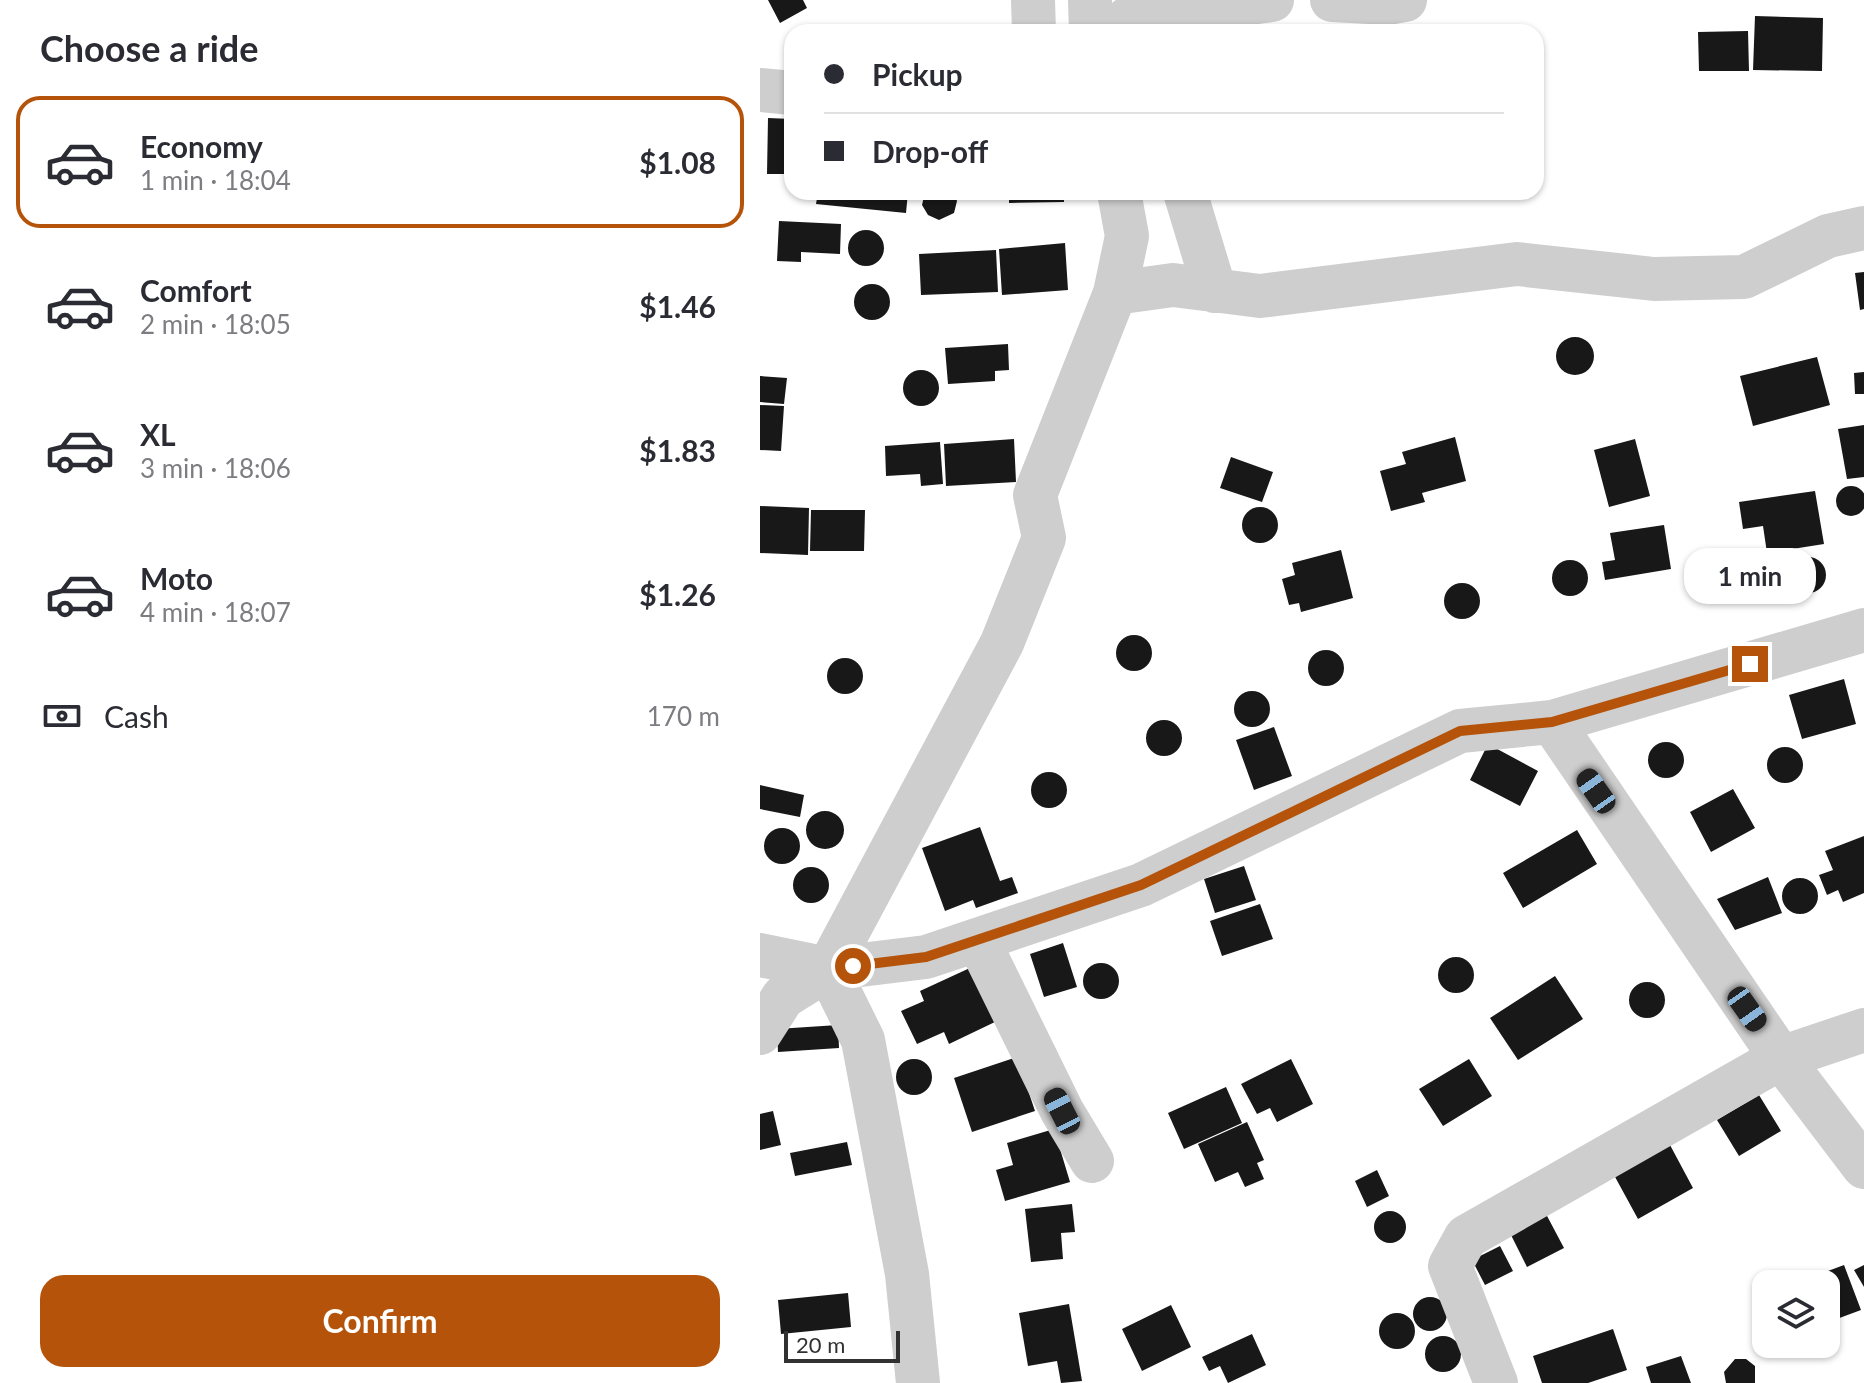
<!DOCTYPE html>
<meta charset="utf-8">
<style>
body{margin:0;font-family:Lato,sans-serif;background:#f2f2f3;color:#2b2b33;height:100vh;display:flex;flex-direction:column;font-size:30px;white-space:nowrap}
*{box-sizing:border-box;margin:0}
p{font-size:26px;color:#7c7c81}
.icon{flex:none;width:44px;height:44px;fill:none;stroke:currentColor;stroke-width:2;stroke-linecap:round;stroke-linejoin:round}
.map{position:relative;flex:1;overflow:hidden}
.panel{display:flex;flex-direction:column;background:#fff;width:760px}
.panel>*{flex:none}
.guide{position:absolute;left:24px;top:24px;width:760px;height:176px;border-radius:24px;box-shadow:0 2px 6px #0004;display:grid;align-content:center;height:176px;padding:0 40px;background:#fff}
.buttons{position:absolute;left:992px;top:1270px;display:grid;gap:16px}
.buttons a{display:grid;place-items:center;width:88px;height:88px;border-radius:16px;background:#fff;box-shadow:0 2px 6px #0004;font-size:40px}
.scale{position:absolute;left:24px;bottom:20px;width:116px;box-sizing:border-box;padding-left:8px;border:4px solid #313131;border-top:0;font-size:22px;line-height:28px;white-space:nowrap;color:#313131;-webkit-text-stroke:6px #fff;paint-order:stroke}
.end{position:absolute;width:36px;height:36px;margin:-18px;border:10px solid #b45309;background:#fff;box-shadow:0 0 0 4px #fff}
.from{border-radius:50%}
.bubble{position:absolute;height:56px;border-radius:24px;background:#fff;box-shadow:0 2px 6px #0004;font-size:26px;font-weight:700;line-height:56px;text-align:center}
.car{position:absolute;width:24px;height:48px;margin:-24px -12px;border-radius:10px;box-shadow:0 0 6px 2px #0007;background:linear-gradient(#222 24%,#8ab4d8 0 40%,#222 0 76%,#8ab4d8 0 86%,#222 0)}
.guide b{display:flex;align-items:center;gap:28px;height:76px;font-size:30px}
.guide b+b{border-top:2px solid #e1e1e2}
.guide i{width:20px;height:20px;background:#2b2b33}
ul{padding:0;list-style:none}
li{display:flex;align-items:center;gap:24px;height:132px;margin:0 16px 12px;padding:0 24px;border:4px solid transparent;border-radius:24px}
li div{flex:1}
li b{display:block;font-size:30px}
li em{font-style:normal;font-weight:700}
li.on{border-color:#b45309}
li>.icon{width:72px;height:72px;stroke-width:1.5}
h2{padding:0 40px;font-size:36px;line-height:96px}
.pay{display:flex;align-items:center;gap:20px;height:88px;padding:0 40px;font-size:30px}
.pay p{margin-inline-start:auto}
.button{display:flex;gap:16px;margin-top:auto;padding:16px 40px}
.button a{flex:1;height:92px;border-radius:24px;background:#b45309;color:#fff;font-size:32px;font-weight:700;line-height:92px;text-align:center}
main{display:flex;flex:1;min-height:0}
.map>svg:first-child{display:block}
.building{fill:#181818}
.lines{fill:none;stroke-linecap:round;stroke-linejoin:round}
.minor{stroke:#cecece;stroke-width:44}
.route{stroke:#b45309;stroke-width:10}
</style>
<main>
<section class="panel">
<h2>Choose a ride</h2>
<ul>
<li class="on"><svg class="icon" aria-label="car" viewBox="0 0 24 24"><path d="M5 17H2v-5l4-1 3-4h7l3 4 3 1v5h-3M9 17h6M6 11h13"/><circle cx="7" cy="17" r="2"/><circle cx="17" cy="17" r="2"/></svg><div><b>Economy</b><p>1 min · 18:04</p></div><em>$1.08</em></li>
<li><svg class="icon" aria-label="car" viewBox="0 0 24 24"><path d="M5 17H2v-5l4-1 3-4h7l3 4 3 1v5h-3M9 17h6M6 11h13"/><circle cx="7" cy="17" r="2"/><circle cx="17" cy="17" r="2"/></svg><div><b>Comfort</b><p>2 min · 18:05</p></div><em>$1.46</em></li>
<li><svg class="icon" aria-label="car" viewBox="0 0 24 24"><path d="M5 17H2v-5l4-1 3-4h7l3 4 3 1v5h-3M9 17h6M6 11h13"/><circle cx="7" cy="17" r="2"/><circle cx="17" cy="17" r="2"/></svg><div><b>XL</b><p>3 min · 18:06</p></div><em>$1.83</em></li>
<li><svg class="icon" aria-label="car" viewBox="0 0 24 24"><path d="M5 17H2v-5l4-1 3-4h7l3 4 3 1v5h-3M9 17h6M6 11h13"/><circle cx="7" cy="17" r="2"/><circle cx="17" cy="17" r="2"/></svg><div><b>Moto</b><p>4 min · 18:07</p></div><em>$1.26</em></li>
</ul>
<div class="pay"><svg class="icon" aria-label="cash" viewBox="0 0 24 24"><path d="M3 7h18v10H3z"/><circle cx="12" cy="12" r="2"/></svg>Cash<p>170 m</p></div>
<div class="button"><a>Confirm</a></div>
</section>
<div class="map">
<svg width="1104" height="1383" viewBox="0 0 1104 1383">
<rect width="100%" height="100%" fill="#fff"/>
<!-- building -->
<path class="building" d="M8,0h35l4,8 -27,15z
M995,16l68,2 -1,53 -69,-1z
M988,31l1,40h-50l-1,-39z
M8,118l24,1v55h-25z
M58,192h90l-2,21 -90,-9z
M165,192h29l3,9 -3,12 -15,7 -11,-5 -6,-10z
M249,192h55v10l-55,1z
M19,221l62,3 -1,30 -39,-2v10l-24,-1z
M88 248a18 18 0 1 1 36 0a18 18 0 1 1-36 0Z
M305,243l3,47 -66,5 -3,-46z
M236,250l2,42 -77,3 -2,-41z
M1104,272v37l-4,1 -5,-37z
M94 302a18 18 0 1 1 36 0a18 18 0 1 1-36 0Z
M796 356a19 19 0 1 1 38 0a19 19 0 1 1-38 0Z
M248,344l1,26 -14,1v10l-47,3 -3,-36z
M1057,357l13,48 -77,21 -13,-50z
M143 388a18 18 0 1 1 36 0a18 18 0 1 1-36 0Z
M1104,372v22h-9l-1,-21z
M0,376l27,2 -3,26 -24,-2z
M0,405l24,1 -3,45 -21,-1z
M1104,425v52l-17,2 -9,-50z
M695,437l11,44 -44,12 3,9 -34,9 -11,-40 26,-7 -4,-12z
M254,439l2,43 -70,4 -2,-42z
M875,439l15,57 -41,11 -15,-57z
M180,442l3,42 -22,2 -1,-12 -34,2 -1,-30z
M471,457l42,15 -11,30 -42,-14z
M1076 501a15 15 0 1 1 30 0a15 15 0 1 1-30 0Z
M1055,491l9,53 -57,9 -4,-27 -20,3 -4,-27z
M0,506l49,2 -1,47 -48,-2z
M482 525a18 18 0 1 1 36 0a18 18 0 1 1-36 0Z
M51,510h54l-1,41h-54z
M904,525l7,44 -66,11 -3,-18 13,-2 -5,-27z
M581,550l12,48 -52,14 -2,-9 -10,2 -7,-26 13,-4 -3,-12z
M1030 575a18 18 0 1 1 36 0a18 18 0 1 1-36 0Z
M792 578a18 18 0 1 1 36 0a18 18 0 1 1-36 0Z
M684 601a18 18 0 1 1 36 0a18 18 0 1 1-36 0Z
M356 653a18 18 0 1 1 36 0a18 18 0 1 1-36 0Z
M548 668a18 18 0 1 1 36 0a18 18 0 1 1-36 0Z
M67 676a18 18 0 1 1 36 0a18 18 0 1 1-36 0Z
M1084,679l12,45 -54,15 -13,-44z
M474 709a18 18 0 1 1 36 0a18 18 0 1 1-36 0Z
M386 738a18 18 0 1 1 36 0a18 18 0 1 1-36 0Z
M514,727l18,49 -38,14 -18,-50z
M888 760a18 18 0 1 1 36 0a18 18 0 1 1-36 0Z
M728,744l50,27 -18,35 -50,-26z
M1007 765a18 18 0 1 1 36 0a18 18 0 1 1-36 0Z
M271 790a18 18 0 1 1 36 0a18 18 0 1 1-36 0Z
M0,785l44,10 -4,22 -40,-8z
M973,789l22,39 -44,24 -21,-40z
M46 830a19 19 0 1 1 38 0a19 19 0 1 1-38 0Z
M220,827l20,54 12,-4 6,16 -42,15 -3,-8 -28,11 -23,-63z
M4 846a18 18 0 1 1 36 0a18 18 0 1 1-36 0Z
M817,830l20,34 -74,44 -20,-35z
M1104,836v57l-21,9 -5,-12 -11,5 -8,-20 14,-5 -8,-19z
M484,866l12,34 -41,13 -11,-34z
M33 885a18 18 0 1 1 36 0a18 18 0 1 1-36 0Z
M1008,877l14,36 -47,17 -18,-31z
M1022 896a18 18 0 1 1 36 0a18 18 0 1 1-36 0Z
M500,904l13,35 -51,17 -12,-35z
M303,943l14,44 -33,10 -14,-43z
M678 975a18 18 0 1 1 36 0a18 18 0 1 1-36 0Z
M323 981a18 18 0 1 1 36 0a18 18 0 1 1-36 0Z
M212,967l25,54 -48,23 -5,-12 -27,12 -16,-33 23,-10 -4,-10z
M795,976l28,43 -65,41 -28,-42z
M869 1000a18 18 0 1 1 36 0a18 18 0 1 1-36 0Z
M78,1025l1,23 -61,4 -1,-23z
M257,1057l18,54 -63,21 -18,-54z
M531,1059l22,45 -36,18 -7,-14 -13,6 -16,-30z
M709,1059l23,37 -49,30 -24,-37z
M136 1077a18 18 0 1 1 36 0a18 18 0 1 1-36 0Z
M466,1087l16,36 -58,26 -16,-36z
M999,1095l22,36 -42,25 -22,-36z
M13,1111l8,34 -21,5v-36z
M487,1122l17,38 -7,3 7,16 -19,8 -7,-15 -23,10 -17,-38z
M294,1129l16,53 -65,19 -9,-31 17,-5 -6,-22z
M87,1142l5,23 -57,11 -5,-23z
M910,1145l23,43 -55,31 -24,-44z
M617,1170l12,26 -22,11 -12,-26z
M312,1204l3,28 -14,1 2,26 -32,3 -6,-53z
M614 1227a16 16 0 1 1 32 0a16 16 0 1 1-32 0Z
M786,1214l18,34 -37,19 -17,-34z
M740,1246l13,25 -28,14 -13,-25z
M1084,1265l17,45 -35,13v-39h-33z
M1104,1265v22l-10,-17z
M88,1293l3,34 -70,7 -3,-34z
M653 1314a17 17 0 1 1 34 0a17 17 0 1 1-34 0Z
M309,1304l13,77 -21,2 -4,-22 -29,5 -9,-53z
M411,1305l20,42 -49,24 -20,-42z
M619 1331a18 18 0 1 1 36 0a18 18 0 1 1-36 0Z
M853,1329l14,41 -39,13h-46l-9,-27z
M492,1334l14,31 -38,18 -8,-17 -11,5 -7,-14z
M665 1354a18 18 0 1 1 36 0a18 18 0 1 1-36 0Z
M921,1356l10,27h-40l-5,-16z
M975,1359h11l9,7v17h-29l-2,-11z"/>
<g class="lines">
<!-- minor -->
<path class="minor" d="M273,0l1,32
M330,0l1,32
M572,0l57,3 16,-3
M367,19l145,-19
M0,90l32,3
M425,192l30,99
M355,293l58,-8 87,11 257,-32 137,15 90,-2 84,-41 36,-8
M792,722l229,336 83,109
M218,940l84,171 30,50
M0,955l68,14 -45,28 -23,36
M68,969l98,-12 215,-72 319,-154 92,-9 312,-92
M68,969l174,-326 42,-105 -9,-43 80,-202 12,-57 -8,-44
M68,969l35,71 44,234 11,109
M736,1383l-46,-117 16,-29 315,-179 83,-28"/>
</g>
<g class="lines">
<!-- route -->
<path class="route" d="M93,966l73,-9 215,-72 319,-154 92,-9 198,-58"/>
</g>
</svg>
<div class="buttons">
<a><svg class="icon" aria-label="layers" viewBox="0 0 24 24"><path d="M12 4l9 5-9 5-9-5zM3 14l9 5 9-5"/></svg></a>
</div>
<div class="scale">20 m</div>
<i class="end from" style="left:93px;top:966px"></i>
<i class="end" style="left:990px;top:664px"></i>
<div class="bubble" style="left:924px;top:548px;width:132px">1 min</div>
<i class="car" style="left:836px;top:791px;rotate:325deg"></i>
<i class="car" style="left:987px;top:1009px;rotate:145deg"></i>
<i class="car" style="left:302px;top:1111px;rotate:333deg"></i>
<div class="guide">
<b><i class="from"></i>Pickup</b>
<b><i></i>Drop-off</b>
</div>
</div>
</main>
